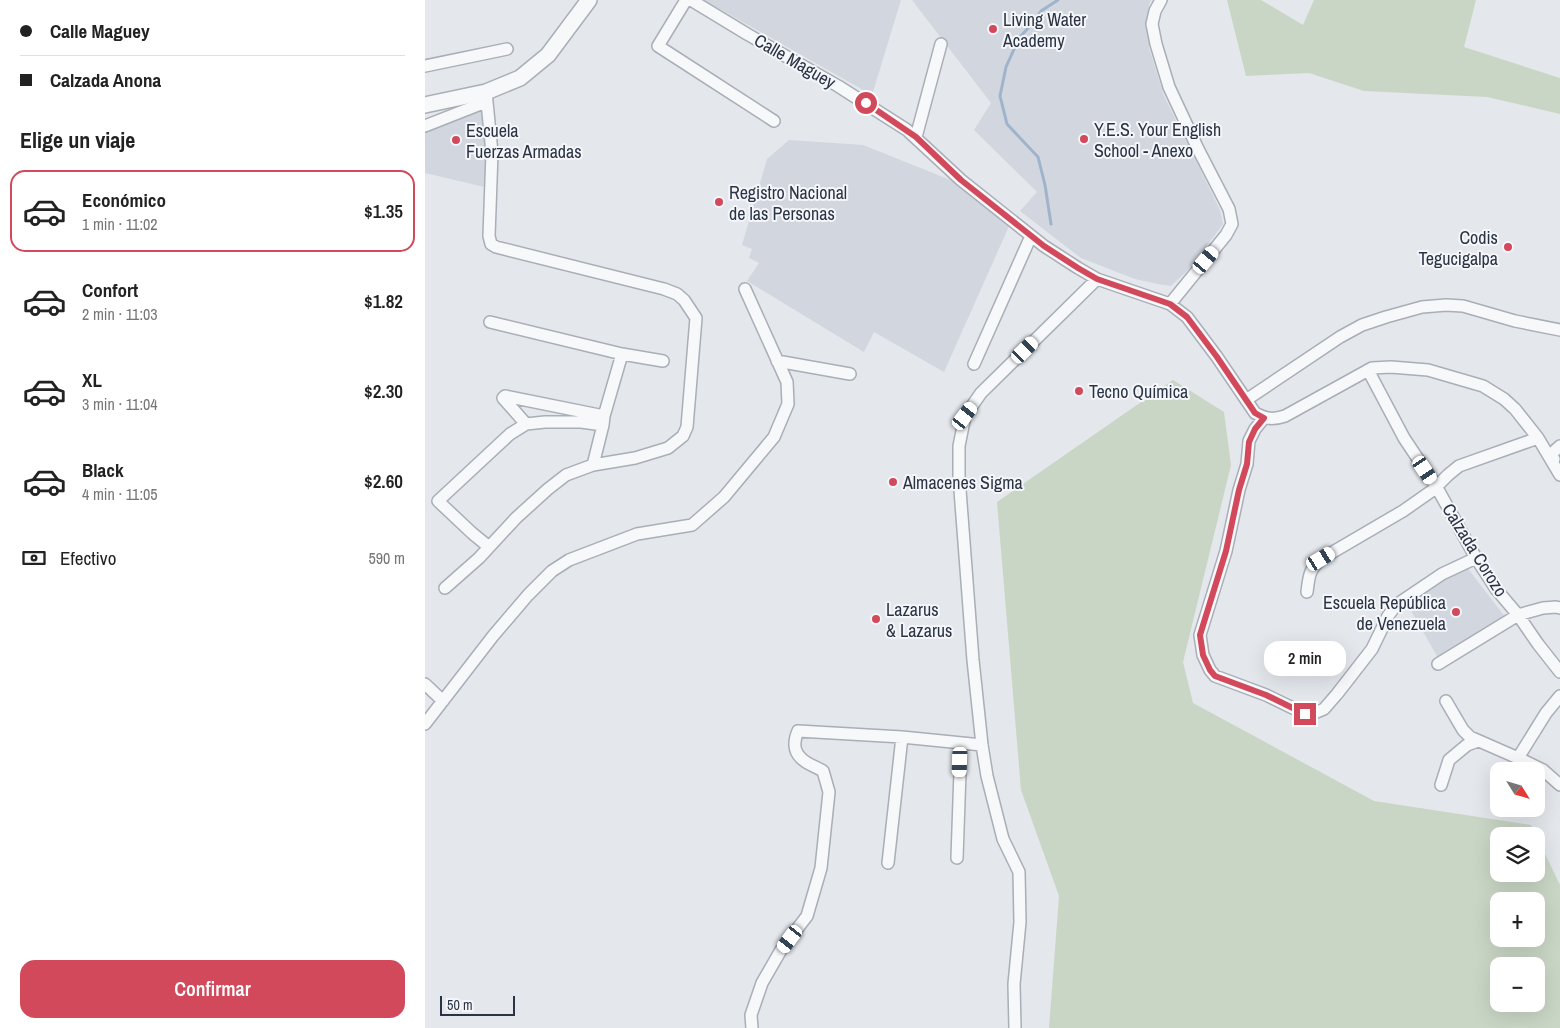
<!DOCTYPE html>
<html lang="es">
<meta charset="utf-8">
<style>
body{margin:0;font-family:"Archivo Narrow",sans-serif;background:#f6f6f6;color:#222;height:100vh;display:flex;flex-direction:column;font-size:19px;white-space:nowrap}
*{box-sizing:border-box;margin:0}
p{font-size:16px;color:#767676}
.icon{flex:none;width:28px;height:28px;fill:none;stroke:currentColor;stroke-width:2;stroke-linecap:round;stroke-linejoin:round}
.map{position:relative;flex:1;overflow:hidden}
.drawer{display:flex;flex-direction:column;background:#fff;width:425px}
.drawer>*{flex:none}
.banner{display:grid;align-content:center;height:110px;padding:0 20px;background:#fff}
.needle{width:32px;rotate:127deg}
.controls{position:absolute;left:1065px;top:762px;display:grid;gap:10px}
.controls a{display:grid;place-items:center;width:55px;height:55px;border-radius:10px;background:#fff;box-shadow:0 5px 20px #0002;font-size:25px}
.scale{position:absolute;left:15px;bottom:12px;width:75px;box-sizing:border-box;padding-left:5px;border:2px solid #2b3445;border-top:0;font-size:14px;line-height:18px;white-space:nowrap;color:#2b3445;-webkit-text-stroke:4px #f4f6f9;paint-order:stroke}
.end{position:absolute;width:22px;height:22px;margin:-11px;border:6px solid #d1495b;background:#fff;box-shadow:0 0 0 2px #fff}
.from{border-radius:50%}
.bubble{position:absolute;height:35px;border-radius:15px;background:#fff;box-shadow:0 5px 20px #0002;font-size:16px;font-weight:600;line-height:35px;text-align:center}
.car{position:absolute;width:15px;height:30px;margin:-15px -8px;border-radius:6px;box-shadow:0 0 4px 1px #0007;background:linear-gradient(#fff 24%,#345 0 40%,#fff 0 76%,#345 0 86%,#fff 0)}
.banner b{display:flex;align-items:center;gap:18px;height:48px;font-size:19px}
.banner b+b{border-top:1px solid #e0e0e0}
.banner i{width:12px;height:12px;background:#222}
ul{padding:0;list-style:none}
li{display:flex;align-items:center;gap:15px;height:82px;margin:0 10px 8px;padding:0 10px;border:2px solid transparent;border-radius:15px}
li div{flex:1}
li b{display:block;font-size:19px}
li em{font-style:normal;font-weight:600}
li.current{border-color:#d1495b}
li>.icon{width:45px;height:45px;stroke-width:1.5}
h2{padding:0 20px;font-size:22px;line-height:60px}
.pay{display:flex;align-items:center;gap:12px;height:55px;padding:0 20px;font-size:19px}
.pay p{margin-inline-start:auto}
.cta{display:flex;gap:10px;margin-top:auto;padding:10px 20px}
.cta a{flex:1;height:58px;border-radius:15px;background:#d1495b;color:#fff;font-size:20px;font-weight:600;line-height:58px;text-align:center}
main{display:flex;flex:1;min-height:0}
.map>svg:first-child{display:block}
.built{fill:#d2d6de}
.green{fill:#c9d6c5;fill-rule:evenodd}
.lines{fill:none;stroke-linecap:round;stroke-linejoin:round}
.stream{stroke:#9fb4cc;stroke-width:3}
.minor-casing{stroke:#a9aeb7;stroke-width:14}
.tertiary-casing{stroke:#a9aeb7;stroke-width:18}
.minor{stroke:#f7f8fa;stroke-width:11}
.tertiary{stroke:#f7f8fa;stroke-width:15}
.route{stroke:#d1495b;stroke-width:6}
.poi-dot{fill:#d1495b;stroke:#f4f6f9;stroke-width:2}
.labels{text-anchor:middle;dominant-baseline:central;stroke-width:4;stroke-linejoin:round;paint-order:stroke}
.poi-label{font-size:18px;fill:#2b3445;stroke:#f4f6f9;text-anchor:start}
.street-label{font-size:18px;fill:#2b3445;stroke:#f4f6f9}
</style>
<main>
<section class="drawer">
<div class="banner">
<b><i class="from"></i>Calle Maguey</b>
<b><i></i>Calzada Anona</b>
</div>
<h2>Elige un viaje</h2>
<ul>
<li class="current"><svg class="icon" aria-label="car" viewBox="0 0 24 24"><path d="M5 17H2v-5l4-1 3-4h7l3 4 3 1v5h-3M9 17h6M6 11h13"/><circle cx="7" cy="17" r="2"/><circle cx="17" cy="17" r="2"/></svg><div><b>Económico</b><p>1 min · 11:02</p></div><em>$1.35</em></li>
<li><svg class="icon" aria-label="car" viewBox="0 0 24 24"><path d="M5 17H2v-5l4-1 3-4h7l3 4 3 1v5h-3M9 17h6M6 11h13"/><circle cx="7" cy="17" r="2"/><circle cx="17" cy="17" r="2"/></svg><div><b>Confort</b><p>2 min · 11:03</p></div><em>$1.82</em></li>
<li><svg class="icon" aria-label="car" viewBox="0 0 24 24"><path d="M5 17H2v-5l4-1 3-4h7l3 4 3 1v5h-3M9 17h6M6 11h13"/><circle cx="7" cy="17" r="2"/><circle cx="17" cy="17" r="2"/></svg><div><b>XL</b><p>3 min · 11:04</p></div><em>$2.30</em></li>
<li><svg class="icon" aria-label="car" viewBox="0 0 24 24"><path d="M5 17H2v-5l4-1 3-4h7l3 4 3 1v5h-3M9 17h6M6 11h13"/><circle cx="7" cy="17" r="2"/><circle cx="17" cy="17" r="2"/></svg><div><b>Black</b><p>4 min · 11:05</p></div><em>$2.60</em></li>
</ul>
<div class="pay"><svg class="icon" aria-label="cash" viewBox="0 0 24 24"><path d="M3 7h18v10H3z"/><circle cx="12" cy="12" r="2"/></svg>Efectivo<p>590 m</p></div>
<div class="cta"><a>Confirmar</a></div>
</section>
<div class="map">
<svg width="1135" height="1028" viewBox="0 0 1135 1028">
<rect width="100%" height="100%" fill="#e4e7ec"/>
<!-- built -->
<path class="built" d="M279,0h197l-29,95z
M487,0h239l-2,5v43l15,48 56,114 3,14 -32,43 -20,19 -13,-2 -23,-5 -54,-21 -61,-47 17,-19 -63,-62 17,-27z
M57,108l5,41 2,39 -64,-15v-41z
M364,140l74,5 90,36 57,43 -66,148 -70,-40 -10,20 -117,-71 12,-18 -10,-5 3,-9 -10,-4 25,-86z
M1041,566l43,56 -68,41 -35,-61z"/>
<!-- green -->
<path class="green" d="M802,0h34l42,25 11,-25h162l-12,47 96,31v36l-73,-17 -123,-6 -55,-18 -63,3z
M748,380l51,32 7,53 -48,197 10,41 181,98 157,24 29,60v143h-511l10,-132 -38,-106 -24,-288zM1111,836v38h-37v-38zM1074,901h37v38h-37zM1074,966h37v38h-37z"/>
<g class="lines">
<!-- stream -->
<path class="stream" d="M626,224l-6,-39 -7,-28 -31,-33 -7,-28 6,-29 13,-29 12,-13 10,-14 17,-11"/>
<defs>
<path id="minor" d="M261,0l-28,46 116,75
M266,0l56,34 91,52 69,44 54,50 83,66 34,22 19,11 73,25 17,13 30,40 38,56c11,6 18,7 30,3l87,-48 19,-1 37,3 55,16 21,13 11,10 23,29 22,37
M736,0l-6,11 -3,13 4,20 13,43 29,62 31,60 3,15 -6,11 -56,69
M0,66l82,-17
M0,126l61,-24
M491,137l25,-93
M65,322l132,32 41,7
M352,361l73,13
M549,364l57,-128
M943,370l36,68 32,48 40,72 20,31 22,26 20,29 22,28
M821,400l94,-63 22,-12 24,-8 36,-10 24,-2 17,1 52,15 45,9
M839,418l-9,11 -6,12 -2,23 -8,26 -13,61 -26,84 3,20 7,15 5,6 51,19 39,19h7l12,-5 13,-15 35,-45 16,-33 8,-11 46,-31 34,-16
M101,424l-23,-26 2,-2 99,20
M1129,459l-5,-3 11,-10
M168,465l10,-40 1,-9 18,-62
M64,547l-17,-14 -34,-32 72,-67 16,-10 19,-2h36l22,3
M20,588l34,-30 37,-40 32,-29 18,-14 27,-10 42,-7 33,-10 15,-12 4,-9 9,-109 -12,-18 -7,-6 -13,-5 -168,-42 -5,-3 -2,-8 3,-83 -6,-61
M882,592c2,-16 2,-22 14,-33l82,-48 30,-21 15,-15 11,-9 79,-28
M1013,664l80,-49 25,-7 13,-1 4,1
M0,684l18,17
M1135,696l-14,17 -28,45 25,12 17,15
M1021,701l17,29 7,7 48,21
M0,724l68,-88 35,-41 24,-24 17,-11 68,-26 55,-9 32,-28 50,-60 14,-33 -1,-22 -42,-93
M1016,785l8,-25 18,-15 11,-4
M532,858l4,-115
M463,863l14,-126
M327,1028l-1,-13 11,-32 19,-33 26,-34 14,-48 8,-76 -6,-21c-6,-4 -17,-7 -22,-13 -8,-7 -7,-18 -3,-27l104,6 80,8
M590,1028l-1,-44 6,-62 -1,-50 -16,-33 -16,-63 -5,-31 -9,-85 -14,-183v-31l6,-30 16,-23 116,-114"/>
<path id="tertiary" d="M0,105l61,-13 34,-14 28,-23 41,-55"/>
</defs>
<!-- minor casing -->
<use href="#minor" class="minor-casing"/>
<!-- tertiary casing -->
<use href="#tertiary" class="tertiary-casing"/>
<!-- minor -->
<use href="#minor" class="minor"/>
<!-- tertiary -->
<use href="#tertiary" class="tertiary"/>
</g>
<g class="lines">
<!-- route -->
<path class="route" d="M441,103l50,34 45,43 83,66 34,22 19,11 73,25 17,13 30,40 38,56 9,5 -9,11 -6,13 -2,22 -8,26 -13,61 -26,84 3,20 7,15 5,6 51,19 39,19"/>
</g>
<!-- markers -->
<g class="poi-dot">
<circle cx="568" cy="29" r="5"/>
<circle cx="659" cy="139" r="5"/>
<circle cx="31" cy="140" r="5"/>
<circle cx="294" cy="202" r="5"/>
<circle cx="1083" cy="247" r="5"/>
<circle cx="654" cy="391" r="5"/>
<circle cx="468" cy="482" r="5"/>
<circle cx="1031" cy="612" r="5"/>
<circle cx="451" cy="619" r="5"/>
</g>
<g class="labels">
<!-- poi labels -->
<g class="poi-label">
<text x="578" y="19">Living Water<tspan x="578" dy="21">Academy</tspan></text>
<text x="669" y="129">Y.E.S. Your English<tspan x="669" dy="21">School - Anexo</tspan></text>
<text x="41" y="130">Escuela<tspan x="41" dy="21">Fuerzas Armadas</tspan></text>
<text x="304" y="192">Registro Nacional<tspan x="304" dy="21">de las Personas</tspan></text>
<text x="1073" y="237" text-anchor="end">Codis<tspan x="1073" dy="21">Tegucigalpa</tspan></text>
<text x="664" y="391">Tecno Química</text>
<text x="478" y="482">Almacenes Sigma</text>
<text x="1021" y="602" text-anchor="end">Escuela República<tspan x="1021" dy="21">de Venezuela</tspan></text>
<text x="461" y="609">Lazarus<tspan x="461" dy="21">&amp; Lazarus</tspan></text>
</g>
<!-- street labels -->
<g class="street-label">
<text transform="translate(370 61) rotate(30)">Calle Maguey</text>
<text transform="translate(1050 550) rotate(58)">Calzada Corozo</text>
</g>
</g>
</svg>
<div class="controls">
<a><svg class="needle" viewBox="-14 -14 28 28"><path d="M0-13l5 13h-10z" fill="#e53935"/><path d="M0 13l5-13h-10z" fill="#767676"/></svg></a>
<a><svg class="icon" aria-label="layers" viewBox="0 0 24 24"><path d="M12 4l9 5-9 5-9-5zM3 14l9 5 9-5"/></svg></a>
<a>+</a>
<a>−</a>
</div>
<div class="scale">50 m</div>
<i class="end from" style="left:441px;top:103px"></i>
<i class="end" style="left:880px;top:714px"></i>
<div class="bubble" style="left:839px;top:641px;width:82px">2 min</div>
<i class="car" style="left:781px;top:260px;rotate:40deg"></i>
<i class="car" style="left:600px;top:350px;rotate:45deg"></i>
<i class="car" style="left:540px;top:416px;rotate:37deg"></i>
<i class="car" style="left:1000px;top:470px;rotate:146deg"></i>
<i class="car" style="left:896px;top:559px;rotate:59deg"></i>
<i class="car" style="left:535px;top:762px;rotate:182deg"></i>
<i class="car" style="left:365px;top:939px;rotate:217deg"></i>
</div>
</main>
